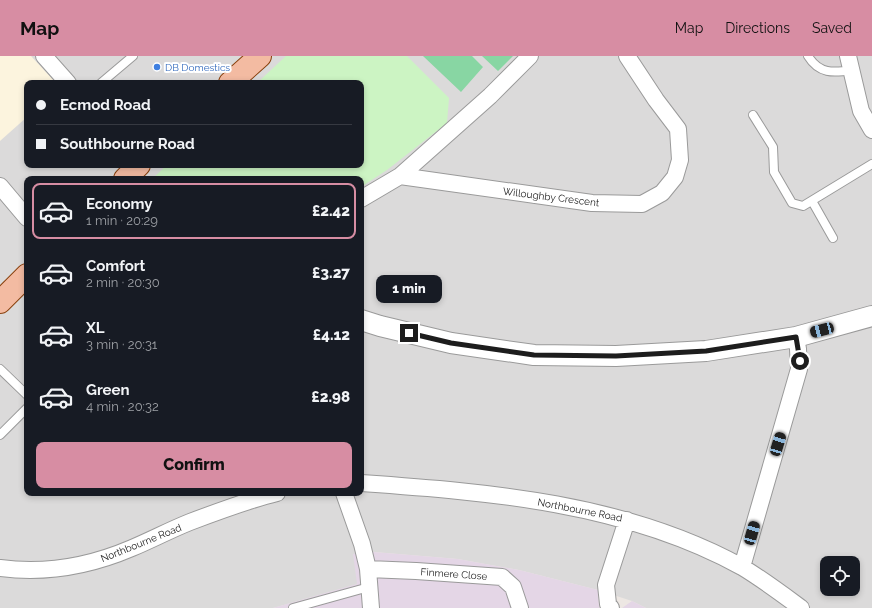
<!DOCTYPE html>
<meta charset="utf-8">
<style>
body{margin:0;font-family:Raleway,sans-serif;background:#20242c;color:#f1f3f6;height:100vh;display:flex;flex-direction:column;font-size:15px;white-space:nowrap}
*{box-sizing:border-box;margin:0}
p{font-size:13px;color:#9ea1a6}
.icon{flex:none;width:22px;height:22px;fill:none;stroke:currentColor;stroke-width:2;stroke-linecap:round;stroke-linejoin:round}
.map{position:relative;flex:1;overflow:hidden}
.details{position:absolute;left:24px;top:120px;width:340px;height:320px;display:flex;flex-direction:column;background:#171b24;border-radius:8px;box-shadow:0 2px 6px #0003}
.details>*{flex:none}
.banner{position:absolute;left:24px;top:24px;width:340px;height:88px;border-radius:8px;box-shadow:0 2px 6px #0003;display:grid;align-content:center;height:88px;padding:0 12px;background:#171b24}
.buttons{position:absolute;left:820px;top:500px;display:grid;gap:8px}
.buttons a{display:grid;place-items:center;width:40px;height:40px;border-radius:8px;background:#171b24;box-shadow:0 2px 6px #0003;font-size:20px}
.end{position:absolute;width:18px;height:18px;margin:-9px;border:5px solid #1d1d1d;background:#fff;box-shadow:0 0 0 2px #fff}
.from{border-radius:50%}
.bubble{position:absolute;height:28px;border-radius:8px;background:#171b24;box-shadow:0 2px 6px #0003;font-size:13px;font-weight:800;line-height:28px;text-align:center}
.car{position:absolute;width:12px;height:24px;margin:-12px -6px;border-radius:5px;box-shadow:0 0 3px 1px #0007;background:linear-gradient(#222 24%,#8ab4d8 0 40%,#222 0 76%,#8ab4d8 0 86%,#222 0)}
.banner b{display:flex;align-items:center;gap:14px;height:38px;font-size:15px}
.banner b+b{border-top:1px solid #363941}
.banner i{width:10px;height:10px;background:#f1f3f6}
ul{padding:7px 0 0;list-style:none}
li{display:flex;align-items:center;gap:12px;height:56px;margin:0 8px 6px;padding:0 4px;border:2px solid transparent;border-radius:8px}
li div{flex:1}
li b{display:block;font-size:15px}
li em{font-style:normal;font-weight:800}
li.selected{border-color:#d78da3}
li>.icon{width:36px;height:36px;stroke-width:1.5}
.primary-button{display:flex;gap:8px;margin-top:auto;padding:8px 12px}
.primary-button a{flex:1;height:46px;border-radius:8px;background:#d78da3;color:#111;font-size:16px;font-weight:800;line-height:46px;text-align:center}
header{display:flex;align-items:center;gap:24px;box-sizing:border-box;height:56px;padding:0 20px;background:#d78da3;color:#111}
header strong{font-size:19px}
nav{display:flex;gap:22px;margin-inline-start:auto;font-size:14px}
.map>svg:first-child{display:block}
.residential{fill:#dbdada;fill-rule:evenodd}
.industrial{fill:#e4d6e6}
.education{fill:#fcf4de}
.park{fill:#ccf4c3}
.pitch{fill:#88d6a3}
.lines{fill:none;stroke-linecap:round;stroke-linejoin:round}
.service-casing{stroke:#9a9a9a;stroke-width:10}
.minor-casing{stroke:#9a9a9a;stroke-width:18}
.tertiary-casing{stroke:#9a9a9a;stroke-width:22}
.primary-casing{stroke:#89400d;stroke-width:24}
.service{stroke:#fff;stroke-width:8}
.minor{stroke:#fff;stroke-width:16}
.tertiary{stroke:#fff;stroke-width:20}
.primary{stroke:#f3bba2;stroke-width:22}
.route{stroke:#1d1d1d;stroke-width:5}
.shop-dot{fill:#3f7fe0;stroke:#fff;stroke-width:1.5}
.labels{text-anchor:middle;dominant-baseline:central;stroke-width:4;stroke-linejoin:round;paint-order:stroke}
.shop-label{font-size:10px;fill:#366cbe;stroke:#fff;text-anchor:start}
.street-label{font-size:10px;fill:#1d1d1d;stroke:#fff}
</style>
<header>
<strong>Map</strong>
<nav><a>Map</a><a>Directions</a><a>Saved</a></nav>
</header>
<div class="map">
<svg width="872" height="552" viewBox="0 0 872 552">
<rect width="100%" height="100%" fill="#ede7e3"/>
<!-- residential -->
<path class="residential" d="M0,0h872v552h-226l-14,-7 -34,-11 -79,-20 -61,-11 -84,-7 -10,1 -6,31 -85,24h-273zM27,27h334v82h-334zM27,123h334v314h-334zM827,507h26v26h-26z"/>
<!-- industrial -->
<path class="industrial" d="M374,496l84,7 61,11 79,20 1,16 1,2h-327l84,-24 -4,-30z
M632,545l14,7h-24z"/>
<!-- education -->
<path class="education" d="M0,0h31l25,27h-29v34l-27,24z"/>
<!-- park -->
<path class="park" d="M286,0h121l42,42 -2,25 -60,47 -26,17v-8h-209l15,-14h194v-82h-104z"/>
<!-- pitch -->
<path class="pitch" d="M423,0h49l11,11 -22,25z
M482,0h31l-15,15z"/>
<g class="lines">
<defs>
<path id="service" d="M808,0c11,18 25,17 44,14
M101,27l32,-27
M753,59l20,32 1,25 18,31 11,3 69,-42
M812,145l21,37
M0,313l27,26
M0,379l27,-27
M293,552l76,-21"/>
<path id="minor" d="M44,0l24,27
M848,0l13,55 11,19
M400,120l192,27 50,1 20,-11 13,-16 5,-17 -2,-31 -22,-29 -29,-44
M0,130l27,32
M361,143l39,-23 90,-80 40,-40
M361,427c129,9 265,20 381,84 20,12 40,27 59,41
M344,437l18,51 6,25 3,39
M742,511l57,-198 -1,-20 -2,-12
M0,512c45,6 90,-2 132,-20 19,-8 38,-18 58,-26 29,-11 58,-22 87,-29
M368,513l48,2 86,6 11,10 7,21
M611,552l-3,-4 -2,-19 21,-65"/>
<path id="tertiary" d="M361,264l19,6 71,17 83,12 82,1 90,-5 90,-14 76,-21"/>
<path id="primary" d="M230,27l30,-27
M125,123l14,-14
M0,246l27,-27"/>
</defs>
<!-- service casing -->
<use href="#service" class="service-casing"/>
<!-- minor casing -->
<use href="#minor" class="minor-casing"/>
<!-- tertiary casing -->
<use href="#tertiary" class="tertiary-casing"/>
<!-- primary casing -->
<use href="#primary" class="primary-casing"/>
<!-- service -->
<use href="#service" class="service"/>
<!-- minor -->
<use href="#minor" class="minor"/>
<!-- tertiary -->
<use href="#tertiary" class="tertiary"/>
<!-- primary -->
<use href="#primary" class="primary"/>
</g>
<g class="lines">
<!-- route -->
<path class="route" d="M409,277l42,10 83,12 82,1 90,-5 90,-14 4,24"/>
</g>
<!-- markers -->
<circle class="shop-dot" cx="157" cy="11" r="4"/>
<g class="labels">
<!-- shop labels -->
<g class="shop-label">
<text x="165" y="11">DB Domestics</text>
</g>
<!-- street labels -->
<g class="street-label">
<text transform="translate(551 141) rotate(7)">Willoughby Crescent</text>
<text transform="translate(580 454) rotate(11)">Northbourne Road</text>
<text transform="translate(141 487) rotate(-22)">Northbourne Road</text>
<text transform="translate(454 518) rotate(4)">Finmere Close</text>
</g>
</g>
</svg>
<div class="buttons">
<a><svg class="icon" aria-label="locate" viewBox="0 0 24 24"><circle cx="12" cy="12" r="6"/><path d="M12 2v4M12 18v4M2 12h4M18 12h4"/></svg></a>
</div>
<i class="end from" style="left:800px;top:305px"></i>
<i class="end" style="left:409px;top:277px"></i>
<div class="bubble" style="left:376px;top:219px;width:66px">1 min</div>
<i class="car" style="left:822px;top:274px;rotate:255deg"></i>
<i class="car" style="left:778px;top:388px;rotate:17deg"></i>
<i class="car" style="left:752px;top:477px;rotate:16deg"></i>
<div class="banner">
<b><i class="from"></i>Ecmod Road</b>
<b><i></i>Southbourne Road</b>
</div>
<section class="details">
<ul>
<li class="selected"><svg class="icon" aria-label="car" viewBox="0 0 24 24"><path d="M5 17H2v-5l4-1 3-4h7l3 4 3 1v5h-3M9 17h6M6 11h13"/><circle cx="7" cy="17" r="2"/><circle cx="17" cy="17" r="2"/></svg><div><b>Economy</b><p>1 min · 20:29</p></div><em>£2.42</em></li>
<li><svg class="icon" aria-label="car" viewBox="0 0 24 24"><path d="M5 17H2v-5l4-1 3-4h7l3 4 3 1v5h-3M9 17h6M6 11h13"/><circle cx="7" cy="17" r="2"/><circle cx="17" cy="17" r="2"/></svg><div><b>Comfort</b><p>2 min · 20:30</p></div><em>£3.27</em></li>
<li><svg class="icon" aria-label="car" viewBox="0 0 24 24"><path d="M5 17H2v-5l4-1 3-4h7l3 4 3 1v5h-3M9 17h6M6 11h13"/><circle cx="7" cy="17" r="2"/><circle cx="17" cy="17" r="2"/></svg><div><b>XL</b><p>3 min · 20:31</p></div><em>£4.12</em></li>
<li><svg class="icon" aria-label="car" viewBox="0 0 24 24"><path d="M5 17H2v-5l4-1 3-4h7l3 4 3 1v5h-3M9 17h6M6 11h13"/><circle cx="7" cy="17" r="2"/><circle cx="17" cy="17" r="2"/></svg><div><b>Green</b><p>4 min · 20:32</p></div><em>£2.98</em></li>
</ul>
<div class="primary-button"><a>Confirm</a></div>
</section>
</div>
